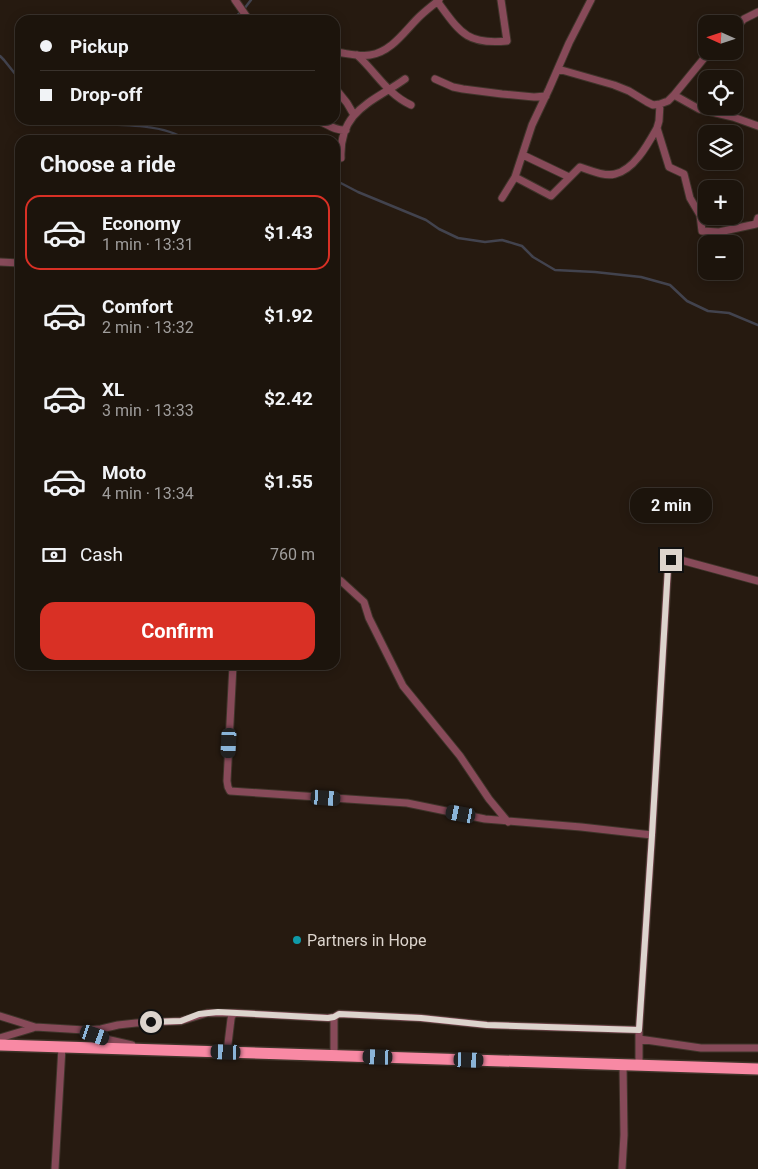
<!DOCTYPE html>
<meta charset="utf-8">
<style>
body{margin:0;font-family:Roboto,sans-serif;background:#29211a;color:#f1f3f6;height:100vh;display:flex;flex-direction:column;font-size:19px;white-space:nowrap}
*{box-sizing:border-box;margin:0}
p{font-size:16px;color:#a09e9d}
.icon{flex:none;width:28px;height:28px;fill:none;stroke:currentColor;stroke-width:2;stroke-linecap:round;stroke-linejoin:round}
.map{position:relative;flex:1;overflow:hidden}
.side{position:absolute;left:15px;top:135px;width:325px;height:535px;display:flex;flex-direction:column;background:#1c140c;border-radius:15px;box-shadow:0 2px 12px #0003,0 0 0 1px #3a332d}
.side>*{flex:none}
.guide{position:absolute;left:15px;top:15px;width:325px;height:110px;border-radius:15px;box-shadow:0 2px 12px #0003,0 0 0 1px #3a332d;display:grid;align-content:center;height:110px;padding:0 25px;background:#1c140c}
.needle{width:32px;rotate:273deg}
.fabs{position:absolute;left:698px;top:15px;display:grid;gap:10px}
.fabs a{display:grid;place-items:center;width:45px;height:45px;border-radius:10px;background:#1c140c;box-shadow:0 2px 12px #0003,0 0 0 1px #3a332d;font-size:25px}
.end{position:absolute;width:22px;height:22px;margin:-11px;border:6px solid #dcd4cd;background:#111;box-shadow:0 0 0 2px #111}
.from{border-radius:50%}
.bubble{position:absolute;height:35px;border-radius:15px;background:#1c140c;box-shadow:0 2px 12px #0003,0 0 0 1px #3a332d;font-size:16px;font-weight:700;line-height:35px;text-align:center}
.car{position:absolute;width:15px;height:30px;margin:-15px -8px;border-radius:6px;box-shadow:0 0 4px 1px #0007;background:linear-gradient(#222 24%,#8ab4d8 0 40%,#222 0 76%,#8ab4d8 0 86%,#222 0)}
.guide b{display:flex;align-items:center;gap:18px;height:48px;font-size:19px}
.guide b+b{border-top:1px solid #3a332d}
.guide i{width:12px;height:12px;background:#f1f3f6}
ul{padding:0;list-style:none}
li{display:flex;align-items:center;gap:15px;height:75px;margin:0 10px 8px;padding:0 15px;border:2px solid transparent;border-radius:15px}
li div{flex:1}
li b{display:block;font-size:19px}
li em{font-style:normal;font-weight:700}
li.current{border-color:#d93025}
li>.icon{width:45px;height:45px;stroke-width:1.5}
h2{padding:0 25px;font-size:22px;line-height:60px}
.pay{display:flex;align-items:center;gap:12px;height:55px;padding:0 25px;font-size:19px}
.pay p{margin-inline-start:auto}
.action{display:flex;gap:10px;margin-top:auto;padding:10px 25px}
.action a{flex:1;height:58px;border-radius:15px;background:#d93025;color:#fff;font-size:20px;font-weight:700;line-height:58px;text-align:center}
.map>svg:first-child{display:block}
.lines{fill:none;stroke-linecap:round;stroke-linejoin:round}
.stream{stroke:#42434e;stroke-width:2.5}
.minor-casing{stroke:#3f342a;stroke-width:9}
.trunk-casing{stroke:#3f342a;stroke-width:14}
.minor{stroke:#874a59;stroke-width:7}
.trunk{stroke:#f889a4;stroke-width:11}
.route{stroke:#dcd4cd;stroke-width:6}
.culture-dot{fill:#0f9aa8;stroke:#261a10;stroke-width:2}
.labels{text-anchor:middle;dominant-baseline:central;stroke-width:5;stroke-linejoin:round;paint-order:stroke}
.poi-label{font-size:16px;fill:#dcd4cd;stroke:#261a10;text-anchor:start}
</style>
<div class="map">
<svg width="758" height="1169" viewBox="0 0 758 1169">
<rect width="100%" height="100%" fill="#261a10"/>
<g class="lines">
<!-- stream -->
<path class="stream" d="M244,9l7,-9
M231,20l9,-7
M0,56l4,4 16,20
M72,120l6,4c29,1 85,-2 108,16
M147,120v7
M335,180l23,12 68,28 13,9 19,9 27,4 17,-2 20,6 11,11 22,13 40,2 46,5 29,8 17,16 21,10 21,2 29,12"/>
<defs>
<path id="minor" d="M235,0l14,20
M437,1c23,31 29,44 70,40l-6,-41
M734,29l10,-10 14,-7
M335,52c11,1 24,5 35,3 21,-3 34,-23 48,-37 7,-7 14,-12 21,-18
M357,55c19,17 30,39 54,50
M558,69l56,16 15,6 18,11 6,3 7,-1 8,-3 6,-6 36,-44
M435,79l18,8 10,2 39,5 32,3 12,-1
M335,88l12,15 7,12
M674,95l25,14 34,8 25,9
M660,104l-1,17 -2,7 12,39 15,7 6,24 10,17 2,16 17,1 37,-8 2,-6
M317,120c10,4 18,11 29,10
M523,155l46,22
M341,158c-2,-48 32,-56 64,-79
M515,177l36,19 29,-29c10,3 24,10 35,7 19,-4 33,-30 42,-46
M502,198l13,-21 17,-52 17,-36 20,-46 22,-43
M0,262l20,1
M335,578l6,3 23,21 5,16 34,68 57,70 29,43 19,23
M233,665l-6,116 1,6 2,4 177,12 78,16 96,8 71,8
M0,1016l35,11 50,3 16,-1 17,-4 18,-2 45,-2 26,-8h29
M87,1031l23,9 22,5
M0,1038l33,-10
M639,1039l62,9h57
M227,1052l4,-33 1,-4 4,-2 92,5 6,-1 5,-3 82,4 66,7 152,5
M334,1055v-38
M639,1065v-35l13,-195 16,-268 3,-7 6,-1 81,22
M55,1169l7,-122
M622,1169l2,-34 -1,-70"/>
<path id="trunk" d="M0,1045l758,24"/>
</defs>
<!-- minor casing -->
<use href="#minor" class="minor-casing"/>
<!-- trunk casing -->
<use href="#trunk" class="trunk-casing"/>
<!-- minor -->
<use href="#minor" class="minor"/>
<!-- trunk -->
<use href="#trunk" class="trunk"/>
</g>
<g class="lines">
<!-- route -->
<path class="route" d="M151,1022l30,-1 18,-7 19,-2 110,6 6,-1 5,-3 82,4 66,7 152,5 13,-195 16,-268 3,-7"/>
</g>
<!-- markers -->
<circle class="culture-dot" cx="297" cy="940" r="5"/>
<g class="labels">
<!-- poi labels -->
<g class="poi-label">
<text x="307" y="940">Partners in Hope</text>
</g>
</g>
</svg>
<div class="fabs">
<a><svg class="needle" viewBox="-14 -14 28 28"><path d="M0-13l5 13h-10z" fill="#e53935"/><path d="M0 13l5-13h-10z" fill="#a09e9d"/></svg></a>
<a><svg class="icon" aria-label="locate" viewBox="0 0 24 24"><circle cx="12" cy="12" r="6"/><path d="M12 2v4M12 18v4M2 12h4M18 12h4"/></svg></a>
<a><svg class="icon" aria-label="layers" viewBox="0 0 24 24"><path d="M12 4l9 5-9 5-9-5zM3 14l9 5 9-5"/></svg></a>
<a>+</a>
<a>−</a>
</div>
<i class="end from" style="left:151px;top:1022px"></i>
<i class="end" style="left:671px;top:560px"></i>
<div class="bubble" style="left:630px;top:488px;width:82px">2 min</div>
<i class="car" style="left:229px;top:743px;rotate:183deg"></i>
<i class="car" style="left:326px;top:798px;rotate:94deg"></i>
<i class="car" style="left:461px;top:814px;rotate:281deg"></i>
<i class="car" style="left:95px;top:1035px;rotate:109deg"></i>
<i class="car" style="left:226px;top:1052px;rotate:272deg"></i>
<i class="car" style="left:378px;top:1057px;rotate:272deg"></i>
<i class="car" style="left:469px;top:1060px;rotate:92deg"></i>
<div class="guide">
<b><i class="from"></i>Pickup</b>
<b><i></i>Drop-off</b>
</div>
<section class="side">
<h2>Choose a ride</h2>
<ul>
<li class="current"><svg class="icon" aria-label="car" viewBox="0 0 24 24"><path d="M5 17H2v-5l4-1 3-4h7l3 4 3 1v5h-3M9 17h6M6 11h13"/><circle cx="7" cy="17" r="2"/><circle cx="17" cy="17" r="2"/></svg><div><b>Economy</b><p>1 min · 13:31</p></div><em>$1.43</em></li>
<li><svg class="icon" aria-label="car" viewBox="0 0 24 24"><path d="M5 17H2v-5l4-1 3-4h7l3 4 3 1v5h-3M9 17h6M6 11h13"/><circle cx="7" cy="17" r="2"/><circle cx="17" cy="17" r="2"/></svg><div><b>Comfort</b><p>2 min · 13:32</p></div><em>$1.92</em></li>
<li><svg class="icon" aria-label="car" viewBox="0 0 24 24"><path d="M5 17H2v-5l4-1 3-4h7l3 4 3 1v5h-3M9 17h6M6 11h13"/><circle cx="7" cy="17" r="2"/><circle cx="17" cy="17" r="2"/></svg><div><b>XL</b><p>3 min · 13:33</p></div><em>$2.42</em></li>
<li><svg class="icon" aria-label="car" viewBox="0 0 24 24"><path d="M5 17H2v-5l4-1 3-4h7l3 4 3 1v5h-3M9 17h6M6 11h13"/><circle cx="7" cy="17" r="2"/><circle cx="17" cy="17" r="2"/></svg><div><b>Moto</b><p>4 min · 13:34</p></div><em>$1.55</em></li>
</ul>
<div class="pay"><svg class="icon" aria-label="cash" viewBox="0 0 24 24"><path d="M3 7h18v10H3z"/><circle cx="12" cy="12" r="2"/></svg>Cash<p>760 m</p></div>
<div class="action"><a>Confirm</a></div>
</section>
</div>
